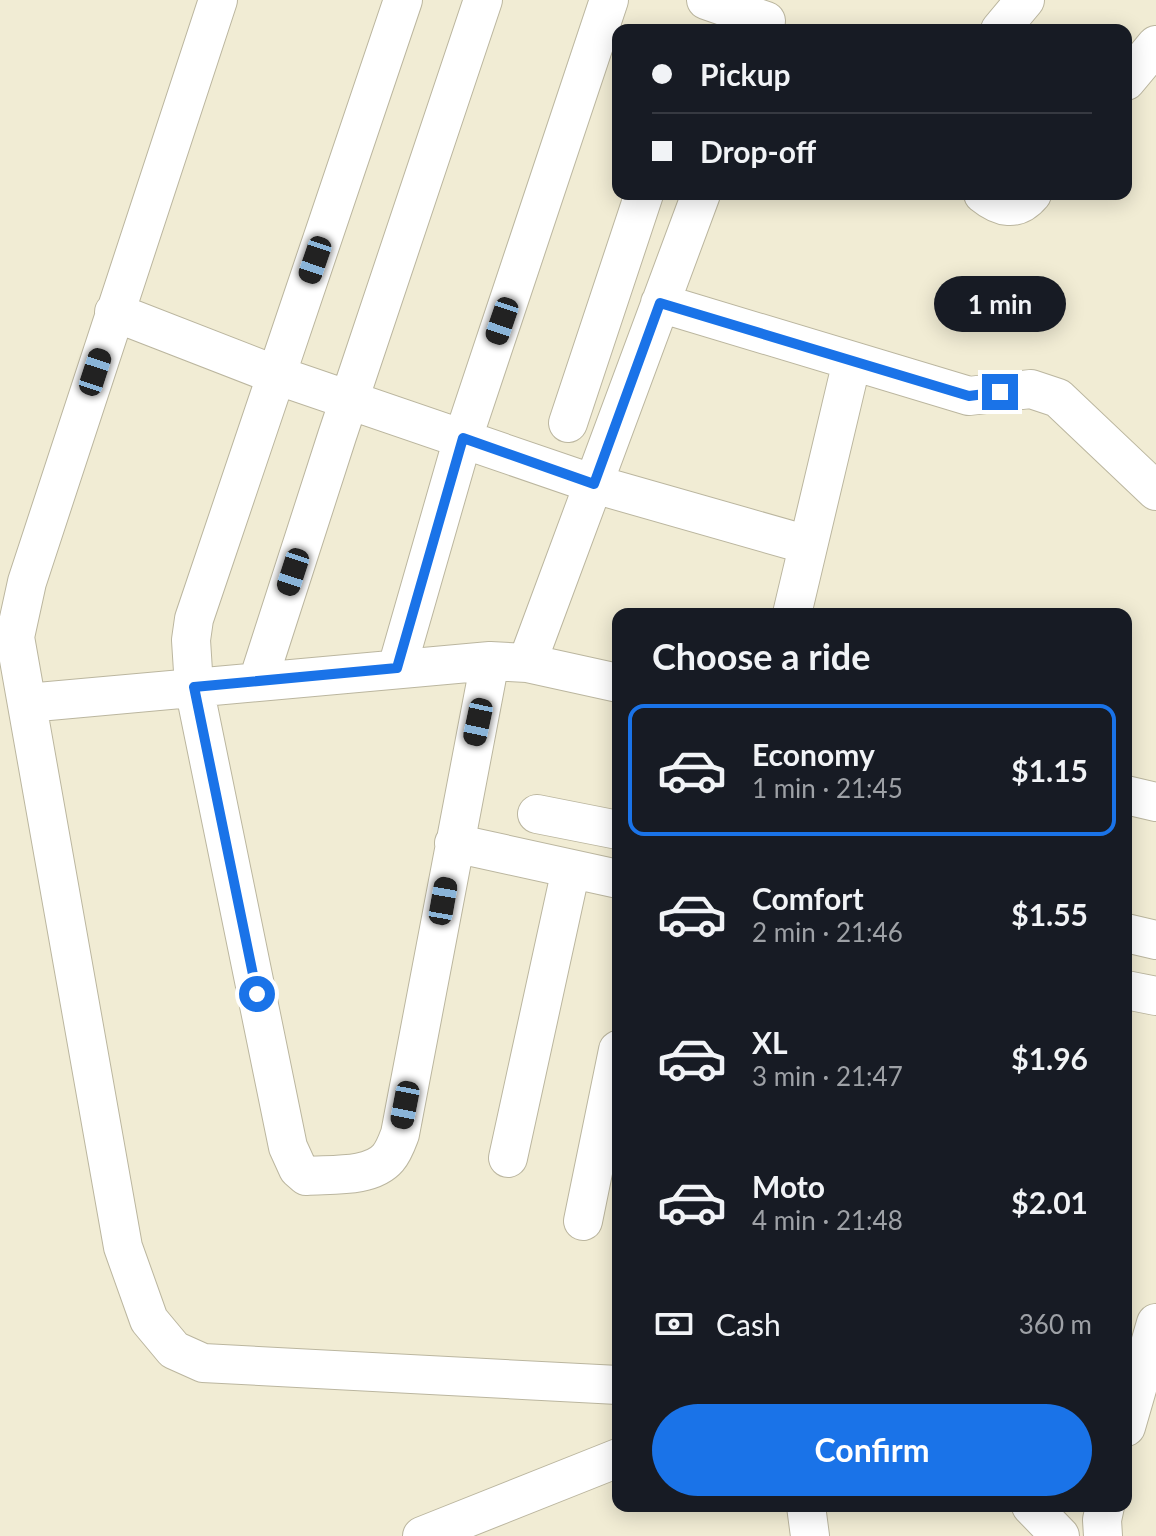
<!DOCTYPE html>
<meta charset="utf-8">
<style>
body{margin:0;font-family:Lato,sans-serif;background:#20242c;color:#f1f3f6;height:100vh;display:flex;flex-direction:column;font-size:30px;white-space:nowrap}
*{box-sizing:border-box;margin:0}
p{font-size:26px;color:#9ea1a6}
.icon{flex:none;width:44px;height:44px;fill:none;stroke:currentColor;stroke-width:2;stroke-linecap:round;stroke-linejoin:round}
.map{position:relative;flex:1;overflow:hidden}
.panel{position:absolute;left:612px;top:608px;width:520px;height:904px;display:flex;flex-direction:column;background:#171b24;border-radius:16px;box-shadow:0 4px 20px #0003}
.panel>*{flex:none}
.hud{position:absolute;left:612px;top:24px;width:520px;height:176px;border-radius:16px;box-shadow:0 4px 20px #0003;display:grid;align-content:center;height:176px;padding:0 40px;background:#171b24}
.end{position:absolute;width:36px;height:36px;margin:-18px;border:10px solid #1a73e8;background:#fff;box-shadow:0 0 0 4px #fff}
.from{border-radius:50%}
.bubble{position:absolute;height:56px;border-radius:28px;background:#171b24;box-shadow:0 4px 20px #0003;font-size:26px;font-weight:700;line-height:56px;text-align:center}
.car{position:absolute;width:24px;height:48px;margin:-24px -12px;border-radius:10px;box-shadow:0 0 6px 2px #0007;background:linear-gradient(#222 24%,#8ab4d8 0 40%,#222 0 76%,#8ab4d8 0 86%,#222 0)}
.hud b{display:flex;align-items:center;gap:28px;height:76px;font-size:30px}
.hud b+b{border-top:2px solid #363941}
.hud i{width:20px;height:20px;background:#f1f3f6}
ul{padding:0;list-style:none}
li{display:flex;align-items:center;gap:24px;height:132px;margin:0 16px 12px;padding:0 24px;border:4px solid transparent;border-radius:16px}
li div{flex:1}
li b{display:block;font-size:30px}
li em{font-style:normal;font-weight:700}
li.active{border-color:#1a73e8}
li>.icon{width:72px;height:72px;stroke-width:1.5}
h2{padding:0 40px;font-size:36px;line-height:96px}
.pay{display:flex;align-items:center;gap:20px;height:88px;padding:0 40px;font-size:30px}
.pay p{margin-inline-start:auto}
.button{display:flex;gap:16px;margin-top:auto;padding:16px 40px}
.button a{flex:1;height:92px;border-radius:48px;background:#1a73e8;color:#fff;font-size:32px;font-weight:700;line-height:92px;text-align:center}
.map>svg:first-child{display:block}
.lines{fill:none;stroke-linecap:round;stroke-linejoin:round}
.minor-casing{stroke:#bbb69f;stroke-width:40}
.minor{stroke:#fff;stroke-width:38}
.route{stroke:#1a73e8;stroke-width:10}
</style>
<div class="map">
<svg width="1156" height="1536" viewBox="0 0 1156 1536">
<rect width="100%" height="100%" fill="#f1ecd4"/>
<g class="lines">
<defs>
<path id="minor" d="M218,0l-191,582 -12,55 108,610 26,73 25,30 29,13 415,22
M403,0l-209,619 -3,21 3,47 94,460 10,22 8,7c25,-2 65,2 82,-18 6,-7 9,-16 12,-24l90,-473
M706,0l60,21
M1000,30l25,-30
M1126,81l30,-36
M983,194c17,14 34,18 49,0
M660,303l309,93 62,-7 27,9 98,93
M114,312l162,63 318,109 214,61
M568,423l76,-229
M792,614l60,-253
M527,663l174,-469
M397,668l66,-230 146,-438
M258,681l79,-245 146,-436
M27,703l463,-42 37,2 91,20
M1126,795l30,7
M537,814l81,16
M454,843l164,36
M1126,933l30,7
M1126,990l30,6
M508,1158l63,-289
M583,1221l35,-171
M1126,1427l30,-104
M806,1506l4,30
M1031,1506l29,30
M422,1536l196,-78
M1103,1536l-1,-16 3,-14"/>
</defs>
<!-- minor casing -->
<use href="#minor" class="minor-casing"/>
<!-- minor -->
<use href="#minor" class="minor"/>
</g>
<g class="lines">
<!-- route -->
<path class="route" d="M257,994l-63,-307 203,-19 66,-230 131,46 66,-181 309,93 31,-4"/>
</g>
</svg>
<i class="end from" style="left:257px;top:994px"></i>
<i class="end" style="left:1000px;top:392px"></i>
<div class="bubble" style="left:934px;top:276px;width:132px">1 min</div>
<i class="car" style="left:315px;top:260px;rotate:199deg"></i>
<i class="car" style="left:502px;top:321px;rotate:199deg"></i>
<i class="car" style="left:95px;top:372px;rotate:18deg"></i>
<i class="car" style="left:293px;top:572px;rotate:198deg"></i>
<i class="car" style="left:478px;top:722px;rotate:192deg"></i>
<i class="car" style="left:443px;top:901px;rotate:10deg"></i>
<i class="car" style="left:405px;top:1105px;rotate:191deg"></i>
<div class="hud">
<b><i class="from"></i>Pickup</b>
<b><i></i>Drop-off</b>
</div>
<section class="panel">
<h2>Choose a ride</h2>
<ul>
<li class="active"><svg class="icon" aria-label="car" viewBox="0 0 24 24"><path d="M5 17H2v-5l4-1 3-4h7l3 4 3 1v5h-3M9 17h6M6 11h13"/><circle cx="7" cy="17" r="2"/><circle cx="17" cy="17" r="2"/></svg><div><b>Economy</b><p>1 min · 21:45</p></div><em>$1.15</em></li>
<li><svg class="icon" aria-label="car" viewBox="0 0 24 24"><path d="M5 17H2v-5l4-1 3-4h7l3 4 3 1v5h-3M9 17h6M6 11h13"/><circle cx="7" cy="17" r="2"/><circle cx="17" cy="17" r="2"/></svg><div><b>Comfort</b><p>2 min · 21:46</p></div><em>$1.55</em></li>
<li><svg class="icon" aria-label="car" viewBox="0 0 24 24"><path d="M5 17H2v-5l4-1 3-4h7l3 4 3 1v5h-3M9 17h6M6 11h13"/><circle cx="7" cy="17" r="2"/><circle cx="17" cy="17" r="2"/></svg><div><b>XL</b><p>3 min · 21:47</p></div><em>$1.96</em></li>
<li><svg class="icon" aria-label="car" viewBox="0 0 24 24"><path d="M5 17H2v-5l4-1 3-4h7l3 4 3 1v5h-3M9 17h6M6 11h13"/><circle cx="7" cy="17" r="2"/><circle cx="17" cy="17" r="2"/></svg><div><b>Moto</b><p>4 min · 21:48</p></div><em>$2.01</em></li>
</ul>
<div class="pay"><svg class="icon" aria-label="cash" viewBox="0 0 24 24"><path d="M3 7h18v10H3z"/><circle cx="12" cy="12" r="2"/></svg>Cash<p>360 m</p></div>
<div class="button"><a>Confirm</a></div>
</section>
</div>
